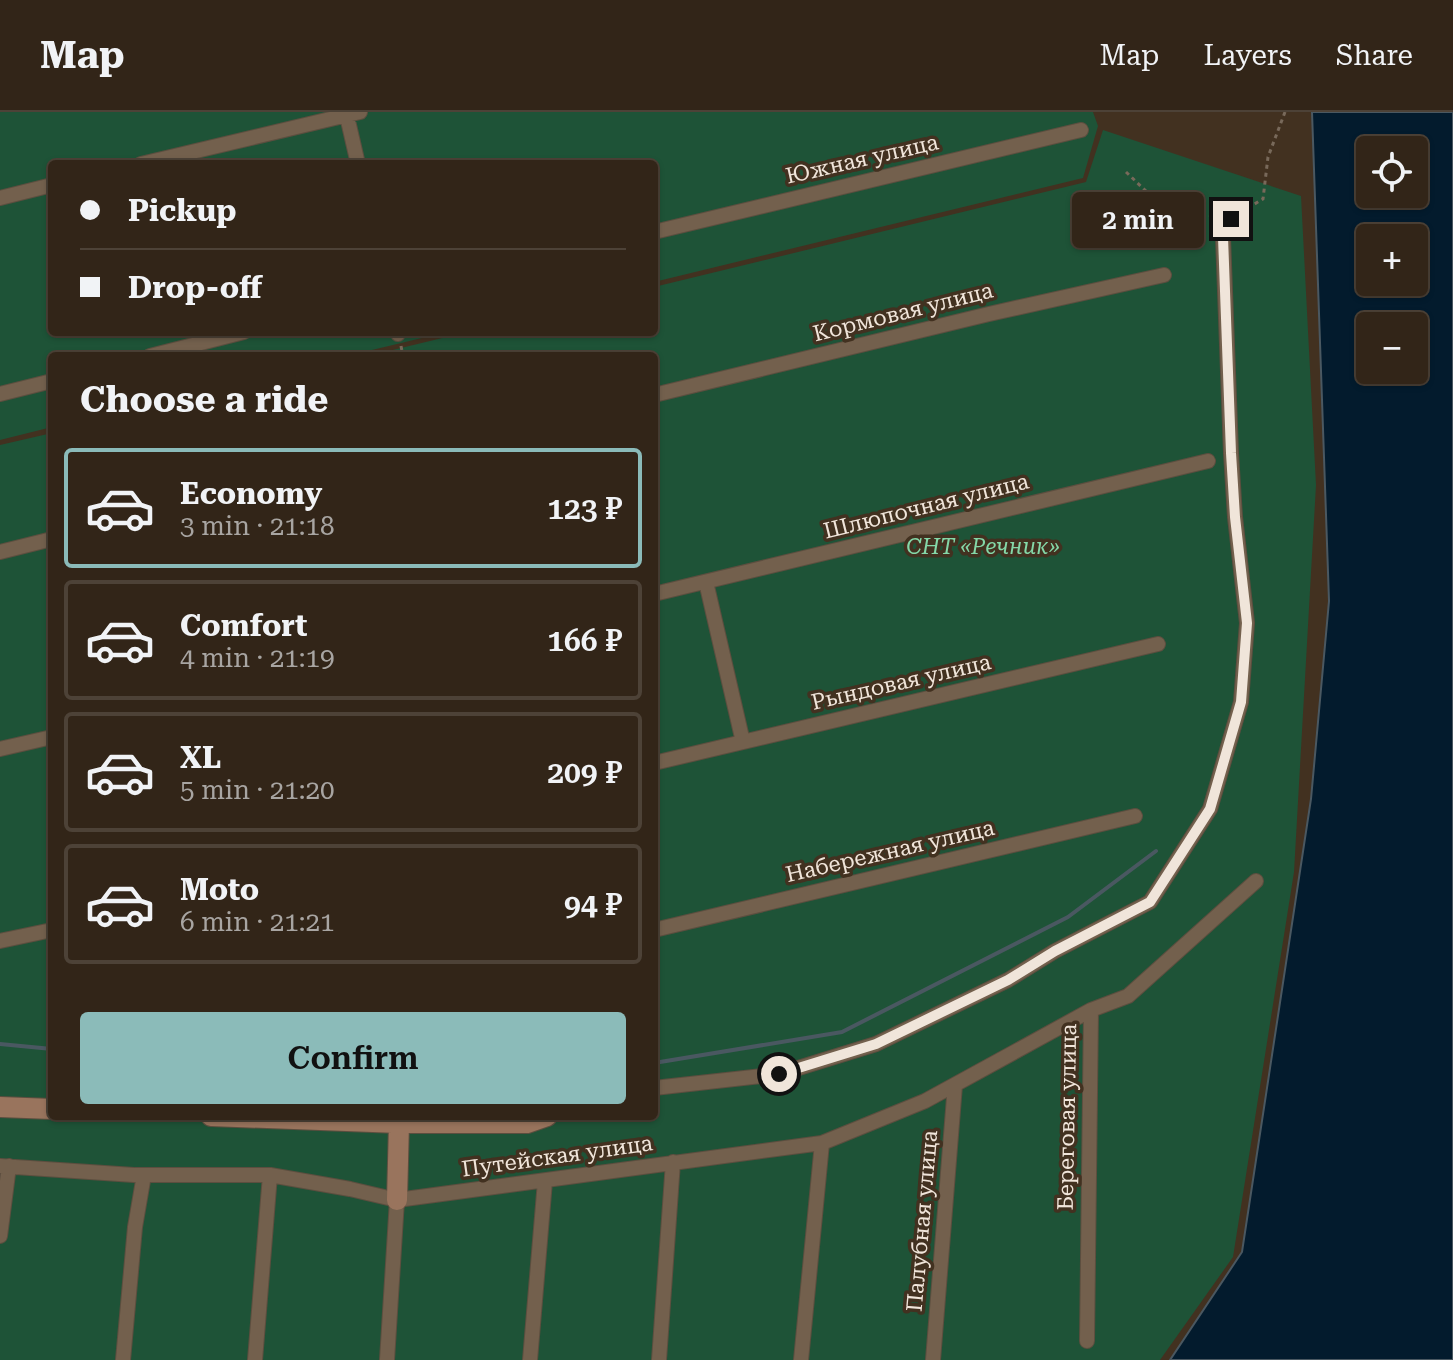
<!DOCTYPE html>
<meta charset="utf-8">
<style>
body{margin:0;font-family:"Roboto Serif",serif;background:#3a2d21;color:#f1f3f6;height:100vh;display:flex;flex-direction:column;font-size:30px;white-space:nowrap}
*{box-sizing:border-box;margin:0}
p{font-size:26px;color:#a8a5a2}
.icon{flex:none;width:44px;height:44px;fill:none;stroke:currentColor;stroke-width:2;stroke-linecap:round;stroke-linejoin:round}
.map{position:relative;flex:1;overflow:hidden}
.sheet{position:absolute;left:48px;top:240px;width:610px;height:768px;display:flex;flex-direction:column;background:#322518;border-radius:8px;box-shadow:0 2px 6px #0004,0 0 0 2px #4d4237}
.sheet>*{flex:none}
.guide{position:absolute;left:48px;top:48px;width:610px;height:176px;border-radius:8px;box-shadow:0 2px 6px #0004,0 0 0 2px #4d4237;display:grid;align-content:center;height:176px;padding:0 32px;background:#322518}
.controls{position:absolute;left:1356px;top:24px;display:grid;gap:16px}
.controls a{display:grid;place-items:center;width:72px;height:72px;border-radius:8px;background:#322518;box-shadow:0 2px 6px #0004,0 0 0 2px #4d4237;font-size:40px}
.end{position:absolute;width:36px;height:36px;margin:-18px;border:10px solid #f0e5da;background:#111;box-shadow:0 0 0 4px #111}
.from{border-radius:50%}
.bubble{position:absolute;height:56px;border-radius:8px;background:#322518;box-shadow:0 2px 6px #0004,0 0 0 2px #4d4237;font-size:26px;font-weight:600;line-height:56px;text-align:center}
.guide b{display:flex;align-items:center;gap:28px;height:76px;font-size:30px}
.guide b+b{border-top:2px solid #4d4237}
.guide i{width:20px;height:20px;background:#f1f3f6}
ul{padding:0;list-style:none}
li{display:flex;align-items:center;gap:24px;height:120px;margin:0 16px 12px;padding:0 16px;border:4px solid #4d4237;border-radius:8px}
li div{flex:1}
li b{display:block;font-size:30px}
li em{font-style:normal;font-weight:600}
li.on{border-color:#8bbbb9}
li>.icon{width:72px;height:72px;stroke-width:1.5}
h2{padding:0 32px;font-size:36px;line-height:96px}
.primary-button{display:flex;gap:16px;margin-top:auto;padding:16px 32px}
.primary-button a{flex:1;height:92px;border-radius:8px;background:#8bbbb9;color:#111;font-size:32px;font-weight:600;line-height:92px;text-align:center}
header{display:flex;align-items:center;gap:48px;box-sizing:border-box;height:112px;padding:0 40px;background:#322518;border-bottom:2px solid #4d4237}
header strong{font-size:38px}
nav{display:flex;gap:44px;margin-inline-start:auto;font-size:28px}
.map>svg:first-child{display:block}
.green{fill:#1e5337}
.water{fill:#031b2d;stroke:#4a5861;stroke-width:2;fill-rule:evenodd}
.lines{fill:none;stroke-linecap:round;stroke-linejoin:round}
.stream{stroke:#4a5861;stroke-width:4}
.street-casing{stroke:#5c4e3f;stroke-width:16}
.secondary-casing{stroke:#5c4e3f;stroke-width:22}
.path{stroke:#78695a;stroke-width:3;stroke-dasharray:4 4;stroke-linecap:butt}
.street{stroke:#73604d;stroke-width:14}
.secondary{stroke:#99745d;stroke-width:20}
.route{stroke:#f0e5da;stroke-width:10}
.labels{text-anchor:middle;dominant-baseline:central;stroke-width:7;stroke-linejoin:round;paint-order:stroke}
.street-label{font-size:22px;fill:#f0e5da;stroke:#423120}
.park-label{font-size:22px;font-style:italic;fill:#84d8a8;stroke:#423120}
</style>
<header>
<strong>Map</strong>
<nav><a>Map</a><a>Layers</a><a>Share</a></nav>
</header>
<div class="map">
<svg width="1453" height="1248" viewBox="0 0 1453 1248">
<rect width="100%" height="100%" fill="#423120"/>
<!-- green -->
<path class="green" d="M0,0h1093l5,14 -15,52 -429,104v-118h-602v168h395l-100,24h-295v71l-52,13z
M1103,18l198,66 15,289 -22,387 -61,385 -73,103h-1160v-915l52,-12v683h602v-760h-286l99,-24h187v-45l432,-105z"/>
<!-- water -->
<path class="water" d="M1312,0h141v1248h-283l72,-108 69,-453 18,-198zM1370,38h44v44h-44zM1370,126h44v44h-44zM1370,214h44v44h-44z"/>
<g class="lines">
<!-- stream -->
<path class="stream" d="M0,932l52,5
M654,951l188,-31 226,-115 88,-66"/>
<defs>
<path id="street" d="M346,0l12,52
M141,52l219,-52
M0,86l52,-13
M654,120l427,-102
M398,220v2
M150,244l94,-24
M0,282l52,-13
M654,283l335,-81 175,-39
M0,440l52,-13
M706,470l37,160
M654,482l554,-133
M0,637l52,-12
M654,651l504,-119
M654,818l481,-114
M0,829l52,-11
M654,976l125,-14 97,-30 132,-64 47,-29 95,-49 60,-93 31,-107 6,-79 -12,-106 -4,-64 -8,-216 8,-18
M0,1054l134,9h136l80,14 47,11 425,-57 103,-42 166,-91
M0,1124l9,-70
M1087,1229l4,-331 37,-14 128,-115
M123,1248l12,-133 9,-52
M255,1248l15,-185
M387,1248l10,-160
M530,1248l15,-179
M659,1248l14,-198
M801,1248l21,-217
M933,1248l22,-275"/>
<path id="secondary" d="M0,995l52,2
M211,1004l188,7 -2,77
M399,1011h128l20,-7"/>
</defs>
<!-- street casing -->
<use href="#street" class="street-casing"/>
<!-- secondary casing -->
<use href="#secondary" class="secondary-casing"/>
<!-- path -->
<path class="path" d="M1126,60l22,21 39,19 29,4
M1241,100l22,-13 5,-42 17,-45
M401,234l2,10"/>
<!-- street -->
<use href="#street" class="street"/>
<!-- secondary -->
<use href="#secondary" class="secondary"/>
</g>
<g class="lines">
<!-- route -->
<path class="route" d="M779,962l97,-30 132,-64 47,-29 95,-49 60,-93 31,-107 6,-79 -12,-106 -4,-64 -8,-216 8,-18"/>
</g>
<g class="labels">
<!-- street labels -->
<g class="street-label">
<text transform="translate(862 47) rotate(-13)">Южная улица</text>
<text transform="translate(903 200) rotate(-14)">Кормовая улица</text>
<text transform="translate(926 394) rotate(-14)">Шлюпочная улица</text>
<text transform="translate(901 570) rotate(-13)">Рындовая улица</text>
<text transform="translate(890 739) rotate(-13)">Набережная улица</text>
<text transform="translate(1067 1005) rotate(-89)">Береговая улица</text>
<text transform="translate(557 1044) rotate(-8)">Путейская улица</text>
<text transform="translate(922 1109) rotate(-85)">Палубная улица</text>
</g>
<!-- park labels -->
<g class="park-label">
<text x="983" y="434">СНТ «Речник»</text>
</g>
</g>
</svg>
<div class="controls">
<a><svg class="icon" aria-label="locate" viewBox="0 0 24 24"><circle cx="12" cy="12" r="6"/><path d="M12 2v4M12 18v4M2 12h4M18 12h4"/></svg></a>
<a>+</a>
<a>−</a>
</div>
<i class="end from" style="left:779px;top:962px"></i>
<i class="end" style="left:1231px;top:107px"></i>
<div class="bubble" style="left:1072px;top:80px;width:132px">2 min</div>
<div class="guide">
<b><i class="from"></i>Pickup</b>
<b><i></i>Drop-off</b>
</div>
<section class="sheet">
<h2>Choose a ride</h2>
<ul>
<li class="on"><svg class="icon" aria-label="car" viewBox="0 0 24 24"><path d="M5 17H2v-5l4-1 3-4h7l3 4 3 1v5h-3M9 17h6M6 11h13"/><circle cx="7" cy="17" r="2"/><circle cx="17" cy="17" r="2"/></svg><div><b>Economy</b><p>3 min · 21:18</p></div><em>123 ₽</em></li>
<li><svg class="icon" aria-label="car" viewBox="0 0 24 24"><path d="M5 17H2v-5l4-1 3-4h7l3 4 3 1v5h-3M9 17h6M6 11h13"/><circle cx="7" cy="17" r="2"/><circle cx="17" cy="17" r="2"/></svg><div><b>Comfort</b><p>4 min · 21:19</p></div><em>166 ₽</em></li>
<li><svg class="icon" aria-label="car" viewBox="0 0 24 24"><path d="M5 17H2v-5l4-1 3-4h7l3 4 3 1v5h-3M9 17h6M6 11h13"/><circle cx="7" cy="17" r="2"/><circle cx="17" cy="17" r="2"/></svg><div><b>XL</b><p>5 min · 21:20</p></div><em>209 ₽</em></li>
<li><svg class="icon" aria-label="car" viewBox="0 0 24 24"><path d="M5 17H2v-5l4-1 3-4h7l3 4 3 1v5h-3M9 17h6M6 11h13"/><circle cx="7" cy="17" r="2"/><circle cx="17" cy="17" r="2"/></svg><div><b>Moto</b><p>6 min · 21:21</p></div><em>94 ₽</em></li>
</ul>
<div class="primary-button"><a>Confirm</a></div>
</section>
</div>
